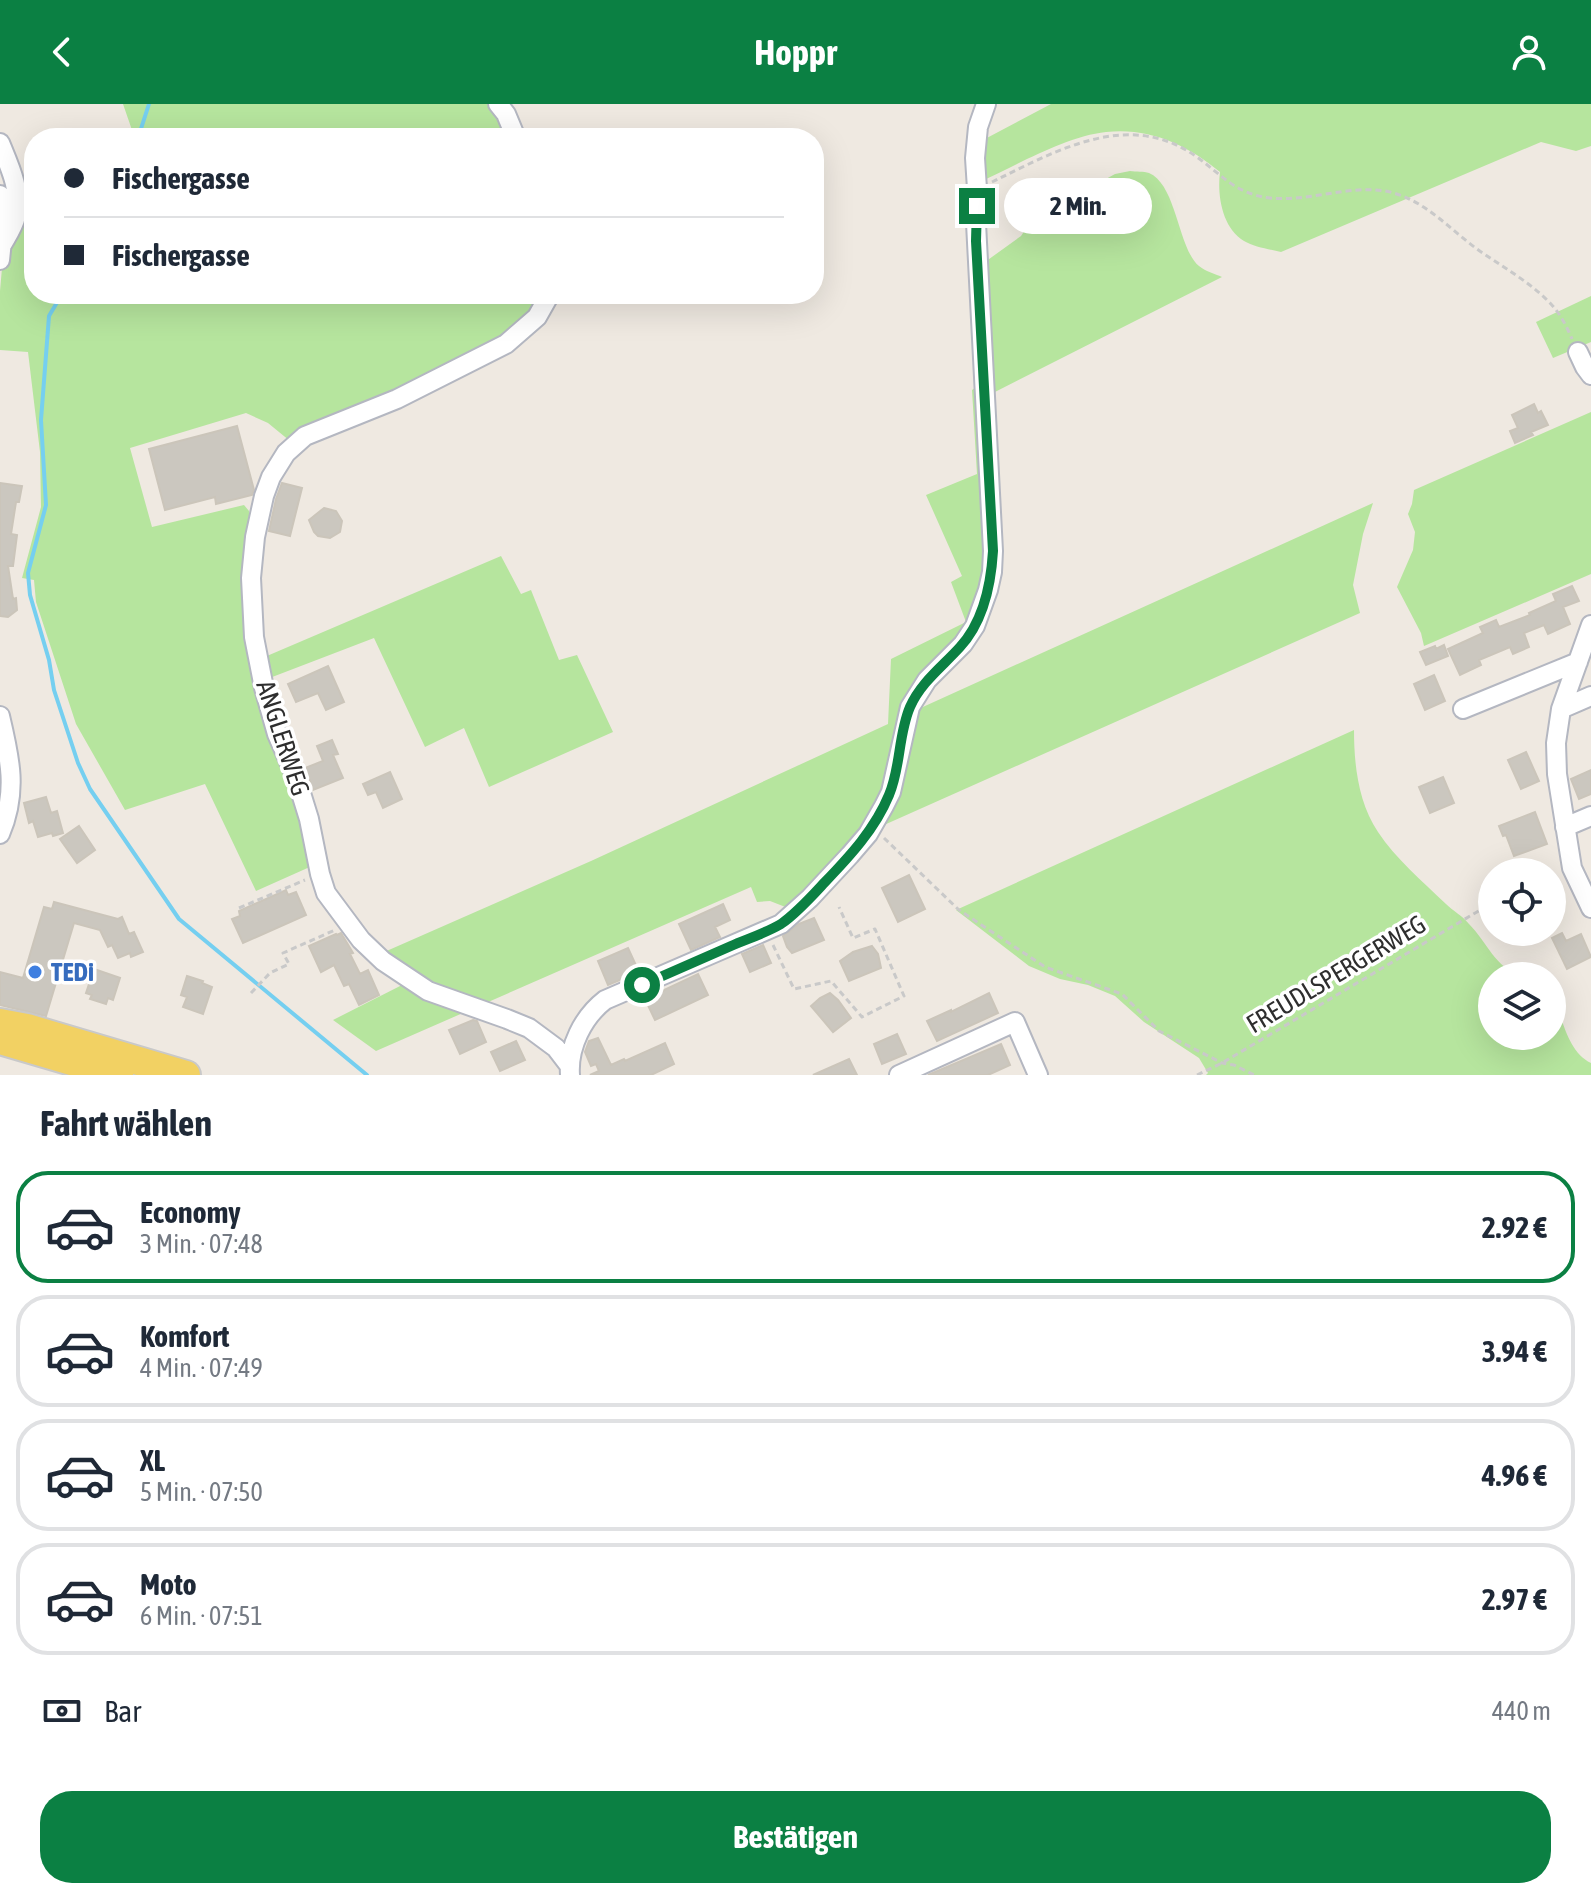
<!DOCTYPE html>
<html lang="de">
<meta charset="utf-8">
<style>
body{margin:0;font-family:"Asap Condensed",sans-serif;background:#f2f2f3;color:#1f2937;height:100vh;display:flex;flex-direction:column;font-size:30px;white-space:nowrap}
*{box-sizing:border-box;margin:0}
p{font-size:26px;color:#747a83}
.icon{flex:none;width:44px;height:44px;fill:none;stroke:currentColor;stroke-width:2;stroke-linecap:round;stroke-linejoin:round}
.map{position:relative;height:971px;overflow:hidden}
.drawer{display:flex;flex-direction:column;background:#fff;flex:1}
.drawer>*{flex:none}
.hud{position:absolute;left:24px;top:24px;width:800px;height:176px;border-radius:32px;box-shadow:0 8px 32px #0002;display:grid;align-content:center;height:176px;padding:0 40px;background:#fff}
.fabs{position:absolute;left:1478px;top:754px;display:grid;gap:16px}
.fabs a{display:grid;place-items:center;width:88px;height:88px;border-radius:50%;background:#fff;box-shadow:0 8px 32px #0002;font-size:40px}
.end{position:absolute;width:36px;height:36px;margin:-18px;border:10px solid #0b8043;background:#fff;box-shadow:0 0 0 4px #fff}
.from{border-radius:50%}
.bubble{position:absolute;height:56px;border-radius:28px;background:#fff;box-shadow:0 8px 32px #0002;font-size:26px;font-weight:700;line-height:56px;text-align:center}
.hud b{display:flex;align-items:center;gap:28px;height:76px;font-size:30px}
.hud b+b{border-top:2px solid #e0e1e3}
.hud i{width:20px;height:20px;background:#1f2937}
ul{padding:0;list-style:none}
li{display:flex;align-items:center;gap:24px;height:112px;margin:0 16px 12px;padding:0 24px;border:4px solid #e0e1e3;border-radius:32px}
li div{flex:1}
li b{display:block;font-size:30px}
li em{font-style:normal;font-weight:700}
li.on{border-color:#0b8043}
li>.icon{width:72px;height:72px;stroke-width:1.5}
h2{padding:0 40px;font-size:36px;line-height:96px}
.pay{display:flex;align-items:center;gap:20px;height:88px;padding:0 40px;font-size:30px}
.pay p{margin-inline-start:auto}
.button{display:flex;gap:16px;margin-top:auto;padding:16px 40px}
.button a{flex:1;height:92px;border-radius:32px;background:#0b8043;color:#fff;font-size:32px;font-weight:700;line-height:92px;text-align:center}
header{display:flex;justify-content:space-between;align-items:center;height:104px;padding:0 40px;background:#0b8043;color:#fff;font-size:36px;font-weight:700}
.map>svg:first-child{display:block}
.green{fill:#b6e59e}
.lines{fill:none;stroke-linecap:round;stroke-linejoin:round}
.stream{stroke:#75cff0;stroke-width:4}
.building{fill:#cbc7bf;stroke:#cbc5ba;stroke-width:2}
.minor-casing{stroke:#b4b7c1;stroke-width:22}
.primary-casing{stroke:#c9c9c9;stroke-width:32}
.path{stroke:#c9c9c9;stroke-width:3;stroke-dasharray:6 4;stroke-linecap:butt}
.minor{stroke:#fff;stroke-width:18}
.primary{stroke:#f2d163;stroke-width:28}
.route{stroke:#0b8043;stroke-width:10}
.shop-dot{fill:#3f7fe0;stroke:#fff;stroke-width:3}
.labels{text-anchor:middle;dominant-baseline:central;stroke-width:7;stroke-linejoin:round;paint-order:stroke}
.street-label{font-size:26px;fill:#2e2e2e;stroke:#fff}
.shop-label{font-size:26px;font-weight:bold;fill:#366cbe;stroke:#fff;text-anchor:start}
</style>
<header><svg class="icon" aria-label="back" viewBox="0 0 24 24"><path d="M15 5l-7 7 7 7"/></svg>Hoppr<svg class="icon" aria-label="person" viewBox="0 0 24 24"><circle cx="12" cy="8" r="4"/><path d="M4 21q1-7 8-7t8 7"/></svg></header>
<div class="map">
<svg width="1591" height="971" viewBox="0 0 1591 971">
<rect width="100%" height="100%" fill="#efe9e1"/>
<!-- green -->
<path class="green" d="M123,0h371l18,34h-381l2,-5z
M1051,0h540v42l-15,5 -35,-9 -260,110c-12,-3 -27,-5 -37,-11 -22,-13 -27,-46 -24,-69 -32,-27 -71,-45 -114,-40 -39,4 -87,32 -122,48l-1,-40z
M1130,67c6,1 14,0 19,2 28,12 29,76 50,93 6,5 16,8 23,11l-231,117 -6,-132 36,-26 14,-21 20,-11 18,-7 42,-23z
M28,71l6,2v117h512l-30,37 -226,110 -22,-18 -22,-10 -116,35 22,79 92,-22 5,6 4,151 248,-106 20,38 10,-4 28,70 18,-5 36,77 -124,55 -25,-59 -39,19 -51,-109 -107,41 45,187 -56,25 -51,-107 -80,26 -49,-86 -40,-122 -2,-22 -12,-2 19,-71 -1,-55 -12,-100 -28,-2v-59l7,-80 -3,-28z
M1591,192v46l-38,16 -17,-36z
M979,281l9,177 -12,48 -62,101 459,-208 -10,31 -10,51 7,28 -476,212 -14,-3 -82,86 -18,-7 -13,1 -6,-15 -375,164 -43,-31 73,-37 -24,-30 209,-92 297,-137 3,-65 75,-37 -15,-40 11,-6 -36,-81 51,-21 -5,-84z
M1591,308v162l-167,72 -3,-13 -24,-46 16,-37 2,-18 -7,-18 4,-10 2,-14z
M1354,626c0,34 4,72 24,102 18,27 44,49 68,72 7,7 17,12 23,20 18,18 26,43 51,52h-28v60h60v-45c9,23 15,61 39,72v12h-385l2,-2 -9,-15 -55,-36 -29,-26 -27,-11 -28,-6 -31,-13 -73,-56z"/>
<g class="lines">
<!-- stream -->
<path class="stream" d="M138,34l11,-34
M62,190l-13,22 -8,104 5,85 -18,68 2,22 19,65 5,30 24,73 12,26 89,130 188,156"/>
</g>
<!-- building -->
<path class="building" d="M1534,300l4,9 3,-2 7,14 -17,7 2,3 -18,8 -5,-12 8,-3 -6,-13z
M237,322l17,64 -2,5 -36,9 -1,-7 -50,13 -16,-61z
M0,379l22,3 -3,16h-3l-5,32 6,1 -4,31h-5l5,33 3,-1 1,12 -9,7 -8,-1z
M282,379l20,5 -12,48 -21,-5 7,-32z
M324,404l12,3 6,10 -2,11 -10,6 -12,-2 -4,-4 -5,-12z
M1572,482l7,15 -16,6 7,17 -22,10 -4,-9 -20,8 5,14 -16,7 -3,-7 -31,13 2,5 -21,10 -12,-26 35,-16 -3,-6 16,-7 3,7 31,-12 -1,-2 27,-12 -3,-7z
M1444,541l4,11 -22,9 -6,-13 15,-6 1,3z
M328,562l16,36 -18,8 -8,-17 -22,9 -8,-18z
M1434,571l11,26 -20,9 -11,-26z
M332,636l6,14 -5,1 10,23 -30,12 -8,-22 18,-7 -6,-15z
M1526,648l13,29 -18,8 -13,-29z
M1591,666v24l-12,5 -8,-20z
M390,668l12,27 -19,9 -7,-16 -8,3 -5,-11z
M1443,673l11,26 -24,10 -11,-26z
M46,693l5,16 6,-2 6,22 -10,3 -1,-3 -14,4 -5,-16 -4,2 -5,-20z
M1535,708l12,32 -33,12 -8,-21 -3,1 -4,-10z
M79,722l16,24 -18,13 -17,-24z
M909,771l16,34 -27,13 -16,-34z
M286,786l2,5 8,-3 10,23 -63,28 -11,-24 8,-3 -1,-5z
M54,798l64,17 4,-2 7,17 5,-2 9,20 -12,5 -1,-4 -12,5 -6,-13 -4,2 -8,-17 -26,-7 -28,93 -46,-11v-33l23,6 21,-71 8,2z
M723,800l7,16 -15,7 5,10 -29,13 -12,-26z
M814,814l10,22 -32,13 -5,-6 -4,-11 16,-12z
M341,829l12,20 -3,1 10,20 8,-4 11,25 -20,10 -10,-21 -5,2 -10,-21 -13,7 -12,-26 27,-12 1,1z
M1562,829l4,8 15,-7 10,23 -24,12 -15,-31z
M763,841l8,18 -21,9 -8,-18z
M872,842l6,8 3,14 -32,13 -9,-20 13,-9z
M628,844l11,24 -31,13 -10,-24z
M94,865l26,9 -7,22 -5,-2 -2,6 -16,-5 2,-4 -6,-2z
M698,870l10,21 -53,25 -10,-21z
M187,872l16,5 -1,2 10,4 -9,27 -20,-7 4,-10 -6,-2z
M830,889l8,7 13,18 -18,14 -22,-26 9,-8z
M989,889l9,20 -61,28 -10,-20 24,-11v2z
M473,916l4,1 9,21 -26,12 -11,-24z
M897,930l9,20 -24,10 -8,-20z
M598,934l13,27 13,-6 1,2 40,-18 9,21 -23,11h-61l9,-4 -3,-7 -5,2 -6,-14 4,-11z
M516,937l9,19 -25,11 -9,-19z
M1001,940l9,21 -22,10h-60z
M849,955l8,16h-44z"/>
<g class="lines">
<defs>
<path id="minor" d="M498,0l8,10 10,24
M0,39c9,22 22,49 16,73 -2,10 -9,20 -14,29
M0,91l4,27 -4,38
M550,190l-13,23 -31,27 -109,55 -92,37 -19,17 -15,24 -7,19 -9,41 -4,41 3,59 10,51 13,46 19,43 13,42 11,55 6,19 35,47 22,21 45,30 79,28 22,9 27,20 13,17
M1578,248l7,15 6,8
M1591,521l-30,84 -5,34 1,31 15,94 19,40
M1463,605l115,-47
M1561,605l30,-13
M0,612c10,42 18,76 0,118
M1565,723l26,-11
M570,971c-2,-28 13,-58 35,-75l176,-76 29,-26 40,-43 18,-21 16,-28 7,-14 19,-85 17,-27 36,-36 12,-18 13,-36 4,-18 1,-21 -17,-328 1,-34 -2,-31 3,-31 8,-23
M899,971l116,-53 23,53"/>
<path id="primary" d="M0,919l27,5 159,47
M0,936l119,35"/>
</defs>
<!-- minor casing -->
<use href="#minor" class="minor-casing"/>
<!-- primary casing -->
<use href="#primary" class="primary-casing"/>
<!-- path -->
<path class="path" d="M992,78c64,-31 137,-74 205,-25 26,19 39,37 73,41 38,4 78,-13 115,-7 38,7 62,36 92,58 25,18 52,32 73,54 10,10 17,24 22,36
M884,734l75,72 86,57 77,27 37,37 63,32 12,2 20,10
M239,804l66,-28
M773,841l21,44 37,-8 31,36 42,-21 -29,-67 -22,9 -14,-31
M251,889l19,-20 19,-9 -6,-11 52,-23
M1197,971l25,-12 270,-160"/>
<!-- minor -->
<use href="#minor" class="minor"/>
<!-- primary -->
<use href="#primary" class="primary"/>
</g>
<g class="lines">
<!-- route -->
<path class="route" d="M642,881c30,-13 59,-26 89,-39 16,-7 35,-13 50,-22 16,-11 31,-28 44,-42 25,-26 50,-53 64,-87 12,-28 9,-60 21,-88 11,-25 33,-41 50,-60 24,-26 31,-62 33,-96l-17,-310 1,-35"/>
</g>
<!-- markers -->
<circle class="shop-dot" cx="35" cy="868" r="8"/>
<g class="labels">
<!-- street labels -->
<g class="street-label">
<text transform="translate(283 634) rotate(72)">ANGLERWEG</text>
<text transform="translate(1336 870) rotate(-31)">FREUDLSPERGERWEG</text>
</g>
<!-- shop labels -->
<g class="shop-label">
<text x="51" y="868">TEDi</text>
</g>
</g>
</svg>
<div class="fabs">
<a><svg class="icon" aria-label="locate" viewBox="0 0 24 24"><circle cx="12" cy="12" r="6"/><path d="M12 2v4M12 18v4M2 12h4M18 12h4"/></svg></a>
<a><svg class="icon" aria-label="layers" viewBox="0 0 24 24"><path d="M12 4l9 5-9 5-9-5zM3 14l9 5 9-5"/></svg></a>
</div>
<i class="end from" style="left:642px;top:881px"></i>
<i class="end" style="left:977px;top:102px"></i>
<div class="bubble" style="left:1004px;top:74px;width:148px">2 Min.</div>
<div class="hud">
<b><i class="from"></i>Fischergasse</b>
<b><i></i>Fischergasse</b>
</div>
</div>
<section class="drawer">
<h2>Fahrt wählen</h2>
<ul>
<li class="on"><svg class="icon" aria-label="car" viewBox="0 0 24 24"><path d="M5 17H2v-5l4-1 3-4h7l3 4 3 1v5h-3M9 17h6M6 11h13"/><circle cx="7" cy="17" r="2"/><circle cx="17" cy="17" r="2"/></svg><div><b>Economy</b><p>3 Min. · 07:48</p></div><em>2.92 €</em></li>
<li><svg class="icon" aria-label="car" viewBox="0 0 24 24"><path d="M5 17H2v-5l4-1 3-4h7l3 4 3 1v5h-3M9 17h6M6 11h13"/><circle cx="7" cy="17" r="2"/><circle cx="17" cy="17" r="2"/></svg><div><b>Komfort</b><p>4 Min. · 07:49</p></div><em>3.94 €</em></li>
<li><svg class="icon" aria-label="car" viewBox="0 0 24 24"><path d="M5 17H2v-5l4-1 3-4h7l3 4 3 1v5h-3M9 17h6M6 11h13"/><circle cx="7" cy="17" r="2"/><circle cx="17" cy="17" r="2"/></svg><div><b>XL</b><p>5 Min. · 07:50</p></div><em>4.96 €</em></li>
<li><svg class="icon" aria-label="car" viewBox="0 0 24 24"><path d="M5 17H2v-5l4-1 3-4h7l3 4 3 1v5h-3M9 17h6M6 11h13"/><circle cx="7" cy="17" r="2"/><circle cx="17" cy="17" r="2"/></svg><div><b>Moto</b><p>6 Min. · 07:51</p></div><em>2.97 €</em></li>
</ul>
<div class="pay"><svg class="icon" aria-label="cash" viewBox="0 0 24 24"><path d="M3 7h18v10H3z"/><circle cx="12" cy="12" r="2"/></svg>Bar<p>440 m</p></div>
<div class="button"><a>Bestätigen</a></div>
</section>
